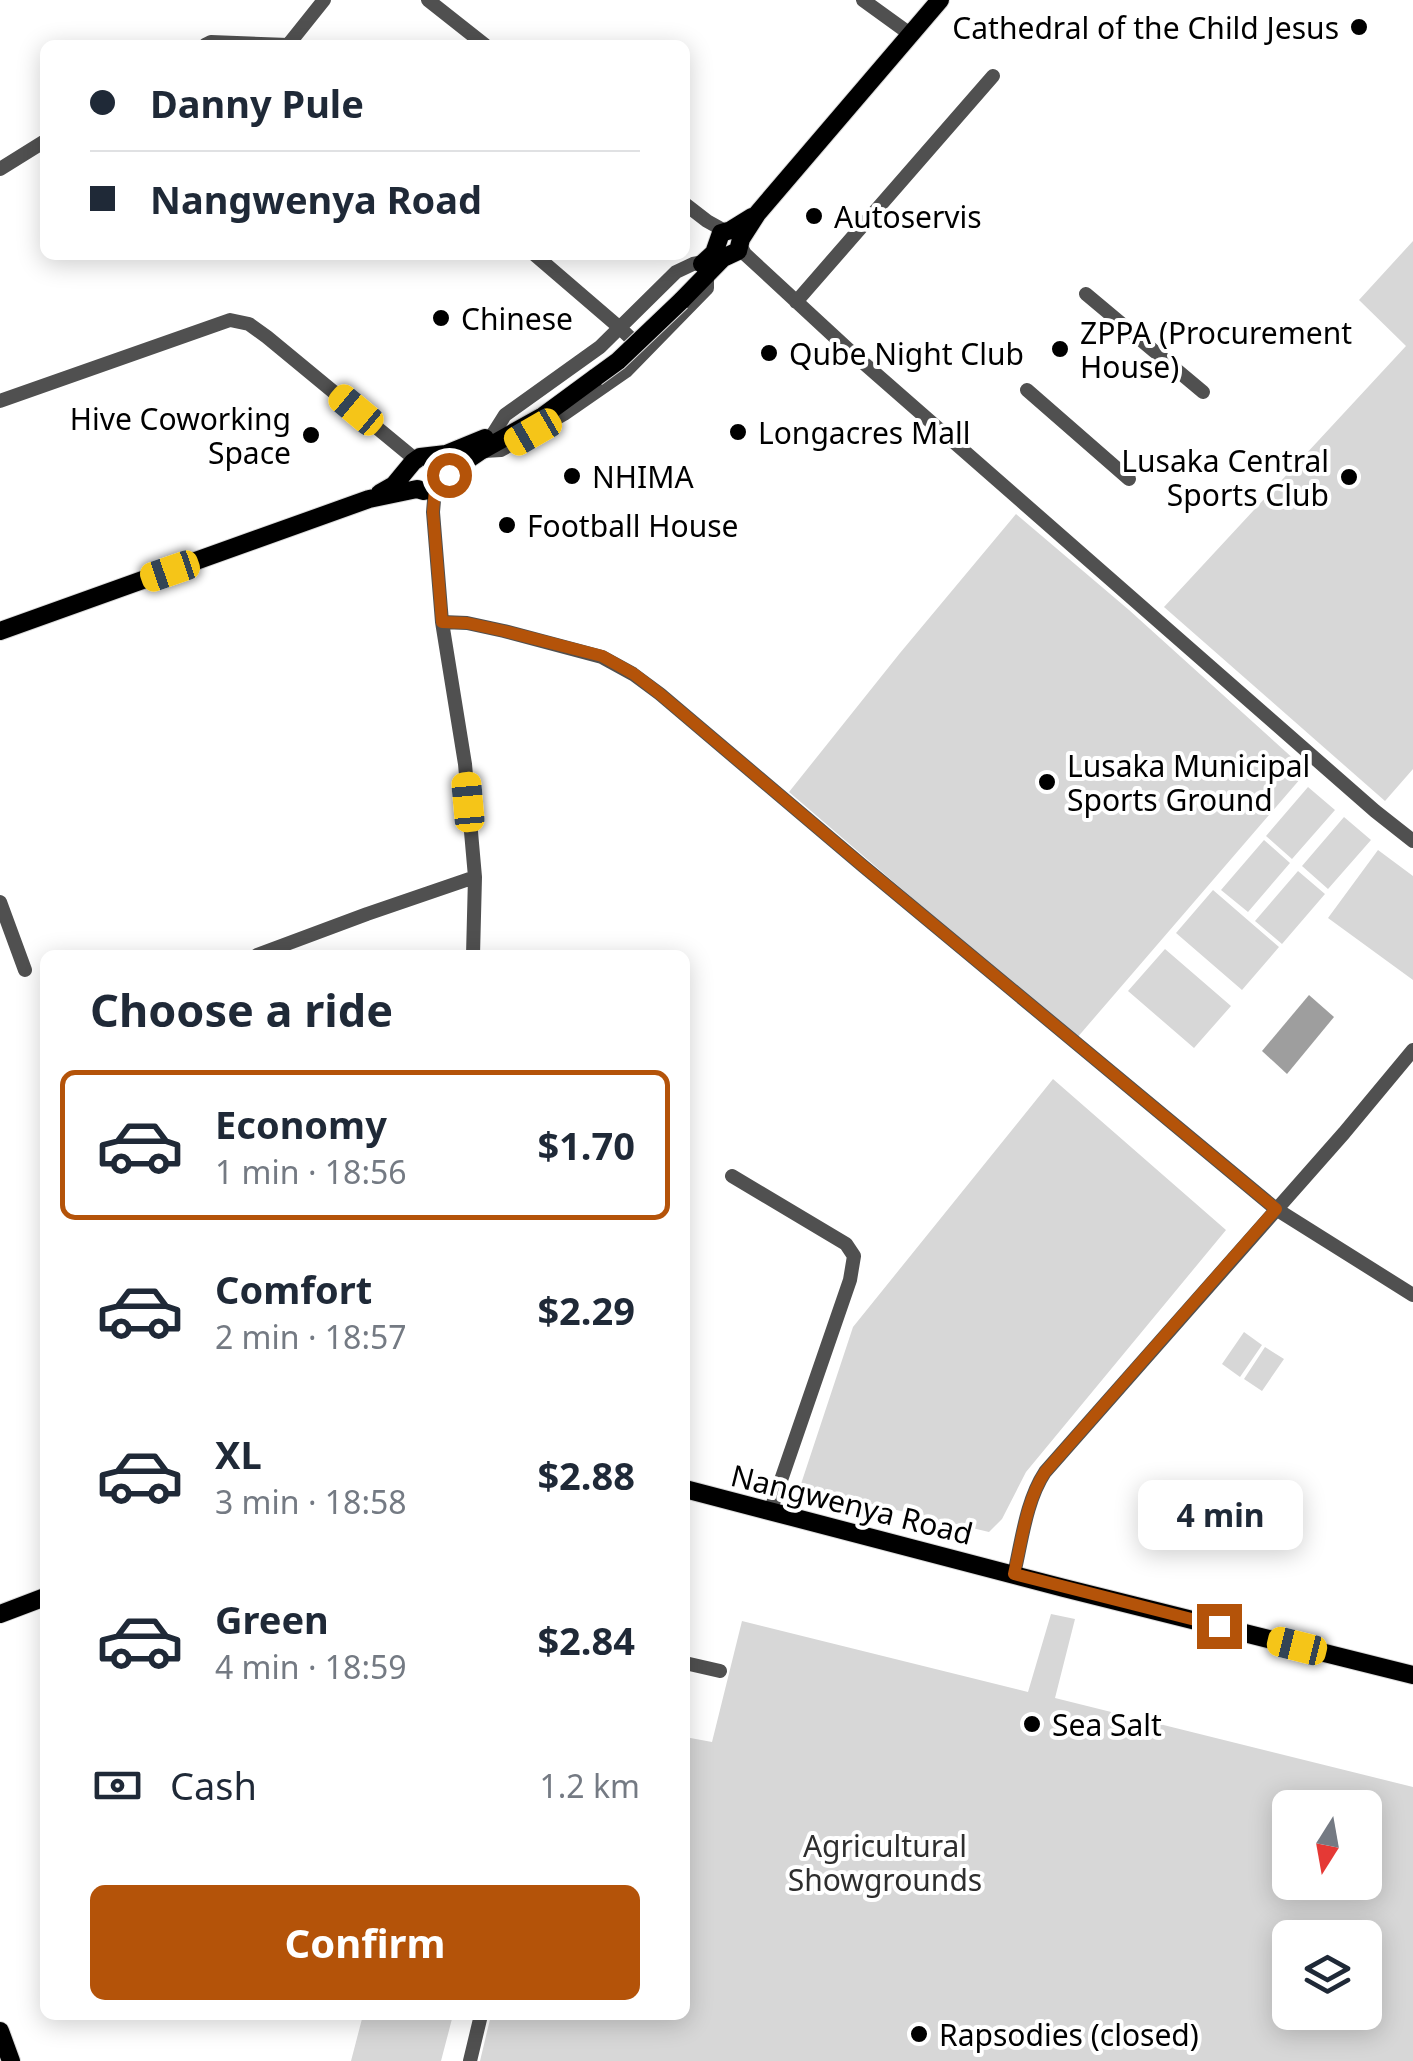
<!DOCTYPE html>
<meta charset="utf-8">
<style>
body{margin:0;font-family:"Noto Sans",sans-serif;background:#f2f2f3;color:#1f2937;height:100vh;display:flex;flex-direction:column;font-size:38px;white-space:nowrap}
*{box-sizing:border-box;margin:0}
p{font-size:32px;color:#747a83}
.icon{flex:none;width:55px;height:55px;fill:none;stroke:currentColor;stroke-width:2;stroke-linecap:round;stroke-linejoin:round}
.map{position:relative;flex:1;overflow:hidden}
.drawer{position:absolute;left:40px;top:950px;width:650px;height:1070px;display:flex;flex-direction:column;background:#fff;border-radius:15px;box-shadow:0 5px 25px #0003}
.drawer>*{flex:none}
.top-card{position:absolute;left:40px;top:40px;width:650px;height:220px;border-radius:15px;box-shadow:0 5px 25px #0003;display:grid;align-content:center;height:220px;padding:0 50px;background:#fff}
.needle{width:65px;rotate:191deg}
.tools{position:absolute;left:1272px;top:1790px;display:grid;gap:20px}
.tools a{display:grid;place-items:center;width:110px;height:110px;border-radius:15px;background:#fff;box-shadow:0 5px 25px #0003;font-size:50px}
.end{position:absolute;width:45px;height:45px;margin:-22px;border:12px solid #b45309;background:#fff;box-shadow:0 0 0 5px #fff}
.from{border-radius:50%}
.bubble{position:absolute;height:70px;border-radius:15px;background:#fff;box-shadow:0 5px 25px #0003;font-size:32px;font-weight:700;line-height:70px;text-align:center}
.car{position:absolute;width:30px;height:60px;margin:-30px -15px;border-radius:12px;box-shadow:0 0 8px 2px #0007;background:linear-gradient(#f5c518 24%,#345 0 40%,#f5c518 0 76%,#345 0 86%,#f5c518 0)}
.top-card b{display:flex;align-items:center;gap:35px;height:95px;font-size:38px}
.top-card b+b{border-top:2px solid #e0e1e3}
.top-card i{width:25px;height:25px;background:#1f2937}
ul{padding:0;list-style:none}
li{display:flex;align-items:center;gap:30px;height:150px;margin:0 20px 15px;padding:0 30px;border:5px solid transparent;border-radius:15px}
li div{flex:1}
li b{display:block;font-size:38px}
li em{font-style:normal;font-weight:700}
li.current{border-color:#b45309}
li>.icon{width:90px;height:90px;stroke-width:1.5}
h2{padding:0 50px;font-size:45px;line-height:120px}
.pay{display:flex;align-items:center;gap:25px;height:110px;padding:0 50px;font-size:38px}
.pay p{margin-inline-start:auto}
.button{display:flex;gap:20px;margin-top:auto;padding:20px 50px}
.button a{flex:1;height:115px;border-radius:15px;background:#b45309;color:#fff;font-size:40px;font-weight:700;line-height:115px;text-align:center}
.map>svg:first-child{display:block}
.green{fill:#d7d7d7;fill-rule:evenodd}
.water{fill:#9e9e9e}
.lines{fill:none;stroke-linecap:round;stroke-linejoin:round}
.major-casing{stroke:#dbdbdb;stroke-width:20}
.minor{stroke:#505050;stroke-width:14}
.major{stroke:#000;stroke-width:18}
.major-bridge-casing{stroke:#dbdbdb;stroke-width:20;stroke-linecap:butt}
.major-bridge{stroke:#000;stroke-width:18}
.route{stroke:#b45309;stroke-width:12}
.poi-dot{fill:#000;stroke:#fff;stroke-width:4}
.labels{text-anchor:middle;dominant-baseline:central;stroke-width:8;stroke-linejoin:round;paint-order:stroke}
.poi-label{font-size:30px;fill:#000;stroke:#fff;text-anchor:start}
.street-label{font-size:30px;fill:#000;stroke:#fff}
.park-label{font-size:30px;fill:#2e2e2e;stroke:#fff}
</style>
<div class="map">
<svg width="1413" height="2061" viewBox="0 0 1413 2061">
<rect width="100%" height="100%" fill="#fff"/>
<!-- green -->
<path class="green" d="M1413,241v528l-28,32 -221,-194 242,-261 -47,-46z
M1016,514l113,96 178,161 -231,268 -287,-247 111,-139z
M1308,787l27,23 -43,49 -26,-23z
M1344,817l27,23 -43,49 -26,-23z
M1264,840l26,23 -42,49 -27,-22z
M1378,850l35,26v104l-85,-62z
M1298,871l27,23 -43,50 -27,-23z
M1213,890l66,57 -37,43 -66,-57z
M1165,949l66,57 -37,42 -66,-57z
M1053,1079l173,151 -200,242 -24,47 -13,13 -189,-45 53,-160z
M1244,1332l18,13 -22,32 -18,-13z
M1265,1347l19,12 -22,32 -18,-12z
M1051,1614l24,5 -20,79 358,89v274h-933l11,-46h194v-278l27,5 30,-121 286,71zM1290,1808h75v74h-75zM1290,1938h75v74h-75z
M363,2015h90l-12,46h-90z"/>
<!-- water -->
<path class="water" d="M1309,995l25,22 -47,57 -25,-23z"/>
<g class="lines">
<defs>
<path id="major" d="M702,264l12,-11 7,-20 10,-3 21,-13
M681,301l42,-43 15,-7 3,-12 16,-25 183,-214
M380,493l14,-8 19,-23 7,-5 26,-3 39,-16
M0,631l369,-132 48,-10 7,2 11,-2 19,-20 25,-17 64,-36 53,-39
M685,1489l379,99 349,87
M0,1614l45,-17
M0,2031l11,30"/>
</defs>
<!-- major casing -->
<use href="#major" class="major-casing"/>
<!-- minor -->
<path class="minor" d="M428,0l57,45
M863,0l47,34
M205,45l6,-3 77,3 36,-45
M0,169l45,-28
M685,204l22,17 18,10
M741,247l4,7 106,98 524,459 38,30
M535,255l85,73 23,22
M1086,294l117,98
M796,302l197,-226
M1027,390l102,89
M0,401l230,-81 19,4 18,13 149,123
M493,434l12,-19 95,-68 76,-75 17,-8 11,-2
M484,451l17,-1 63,-36 62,-43 81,-83v-13
M435,489l-2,23 9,110 23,142 10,113 -2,78
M442,622l25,1 37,8 98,26 31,17 27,20 203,172 413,343 137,86
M0,902l25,68
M257,955l110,-41 108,-37
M732,1176l114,68 8,12 -4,24 -80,232
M1014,1574c8,-34 12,-73 31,-102l299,-339 69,-83
M685,1663l35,8
M470,2061l11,-46"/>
<!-- major -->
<use href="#major" class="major"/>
<defs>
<path id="major-bridge" d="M596,377l22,-16 63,-60"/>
</defs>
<!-- major-bridge casing -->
<use href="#major-bridge" class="major-bridge-casing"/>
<!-- major-bridge -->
<use href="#major-bridge" class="major-bridge"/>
</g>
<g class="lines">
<!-- route -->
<path class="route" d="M449,475l-14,14 -2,23 9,110 25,1 37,8 98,25 32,18 26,20 203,172 413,343 -231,263c-19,29 -23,68 -31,102l205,52"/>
</g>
<!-- markers -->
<g class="poi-dot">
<circle cx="1359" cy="27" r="10"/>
<circle cx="814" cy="216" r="10"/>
<circle cx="441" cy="318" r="10"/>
<circle cx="1060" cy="349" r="10"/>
<circle cx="769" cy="353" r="10"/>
<circle cx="738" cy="432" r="10"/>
<circle cx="311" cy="435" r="10"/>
<circle cx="572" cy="476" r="10"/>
<circle cx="1349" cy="477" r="10"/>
<circle cx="507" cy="525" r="10"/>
<circle cx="1047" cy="782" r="10"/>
<circle cx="1032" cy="1724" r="10"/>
<circle cx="919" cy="2034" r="10"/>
</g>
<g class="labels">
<!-- poi labels -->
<g class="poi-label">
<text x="1339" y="27" text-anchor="end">Cathedral of the Child Jesus</text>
<text x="834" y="216">Autoservis</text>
<text x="461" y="318">Chinese</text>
<text x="1080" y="332">ZPPA (Procurement<tspan x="1080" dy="34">House)</tspan></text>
<text x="789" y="353">Qube Night Club</text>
<text x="291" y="418" text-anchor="end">Hive Coworking<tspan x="291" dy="34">Space</tspan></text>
<text x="758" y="432">Longacres Mall</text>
<text x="1329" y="460" text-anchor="end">Lusaka Central<tspan x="1329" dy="34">Sports Club</tspan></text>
<text x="592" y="476">NHIMA</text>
<text x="527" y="525">Football House</text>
<text x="1067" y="765">Lusaka Municipal<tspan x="1067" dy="34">Sports Ground</tspan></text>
<text x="1052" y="1724">Sea Salt</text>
<text x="939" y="2034">Rapsodies (closed)</text>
</g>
<!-- street labels -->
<g class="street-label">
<text transform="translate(852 1504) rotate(14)">Nangwenya Road</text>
</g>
<!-- park labels -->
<g class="park-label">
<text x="885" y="1845">Agricultural<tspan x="885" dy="34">Showgrounds</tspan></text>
</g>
</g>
</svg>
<div class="tools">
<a><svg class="needle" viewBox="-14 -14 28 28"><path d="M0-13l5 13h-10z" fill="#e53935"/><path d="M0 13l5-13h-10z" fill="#747a83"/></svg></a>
<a><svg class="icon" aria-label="layers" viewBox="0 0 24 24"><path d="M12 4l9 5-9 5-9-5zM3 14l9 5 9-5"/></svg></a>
</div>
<i class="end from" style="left:449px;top:475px"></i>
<i class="end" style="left:1219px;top:1626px"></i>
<div class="bubble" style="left:1138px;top:1480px;width:165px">4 min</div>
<i class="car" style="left:356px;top:410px;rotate:310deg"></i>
<i class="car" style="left:533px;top:432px;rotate:240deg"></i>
<i class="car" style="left:170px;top:571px;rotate:251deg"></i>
<i class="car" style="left:468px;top:802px;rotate:355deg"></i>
<i class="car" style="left:1297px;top:1646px;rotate:284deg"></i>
<div class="top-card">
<b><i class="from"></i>Danny Pule</b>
<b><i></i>Nangwenya Road</b>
</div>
<section class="drawer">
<h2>Choose a ride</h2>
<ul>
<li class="current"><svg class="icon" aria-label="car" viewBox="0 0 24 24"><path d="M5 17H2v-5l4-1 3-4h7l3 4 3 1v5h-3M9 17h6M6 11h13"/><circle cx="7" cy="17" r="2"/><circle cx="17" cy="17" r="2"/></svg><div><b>Economy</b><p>1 min · 18:56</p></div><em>$1.70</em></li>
<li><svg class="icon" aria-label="car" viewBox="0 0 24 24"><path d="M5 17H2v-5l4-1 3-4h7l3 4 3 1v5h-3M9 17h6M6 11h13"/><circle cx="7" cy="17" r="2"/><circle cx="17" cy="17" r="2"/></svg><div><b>Comfort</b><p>2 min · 18:57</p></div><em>$2.29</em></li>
<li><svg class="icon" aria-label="car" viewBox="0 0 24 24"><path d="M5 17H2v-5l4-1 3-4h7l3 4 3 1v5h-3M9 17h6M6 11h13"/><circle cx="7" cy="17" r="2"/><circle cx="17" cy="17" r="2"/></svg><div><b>XL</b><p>3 min · 18:58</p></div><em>$2.88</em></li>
<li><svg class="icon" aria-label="car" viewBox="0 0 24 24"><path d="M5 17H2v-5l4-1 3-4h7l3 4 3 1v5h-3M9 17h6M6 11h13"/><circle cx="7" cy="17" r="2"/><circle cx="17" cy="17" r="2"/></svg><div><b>Green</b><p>4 min · 18:59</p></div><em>$2.84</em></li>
</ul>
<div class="pay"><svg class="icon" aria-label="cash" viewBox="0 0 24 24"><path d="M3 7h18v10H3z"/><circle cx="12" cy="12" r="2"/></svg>Cash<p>1.2 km</p></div>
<div class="button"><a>Confirm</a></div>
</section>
</div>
